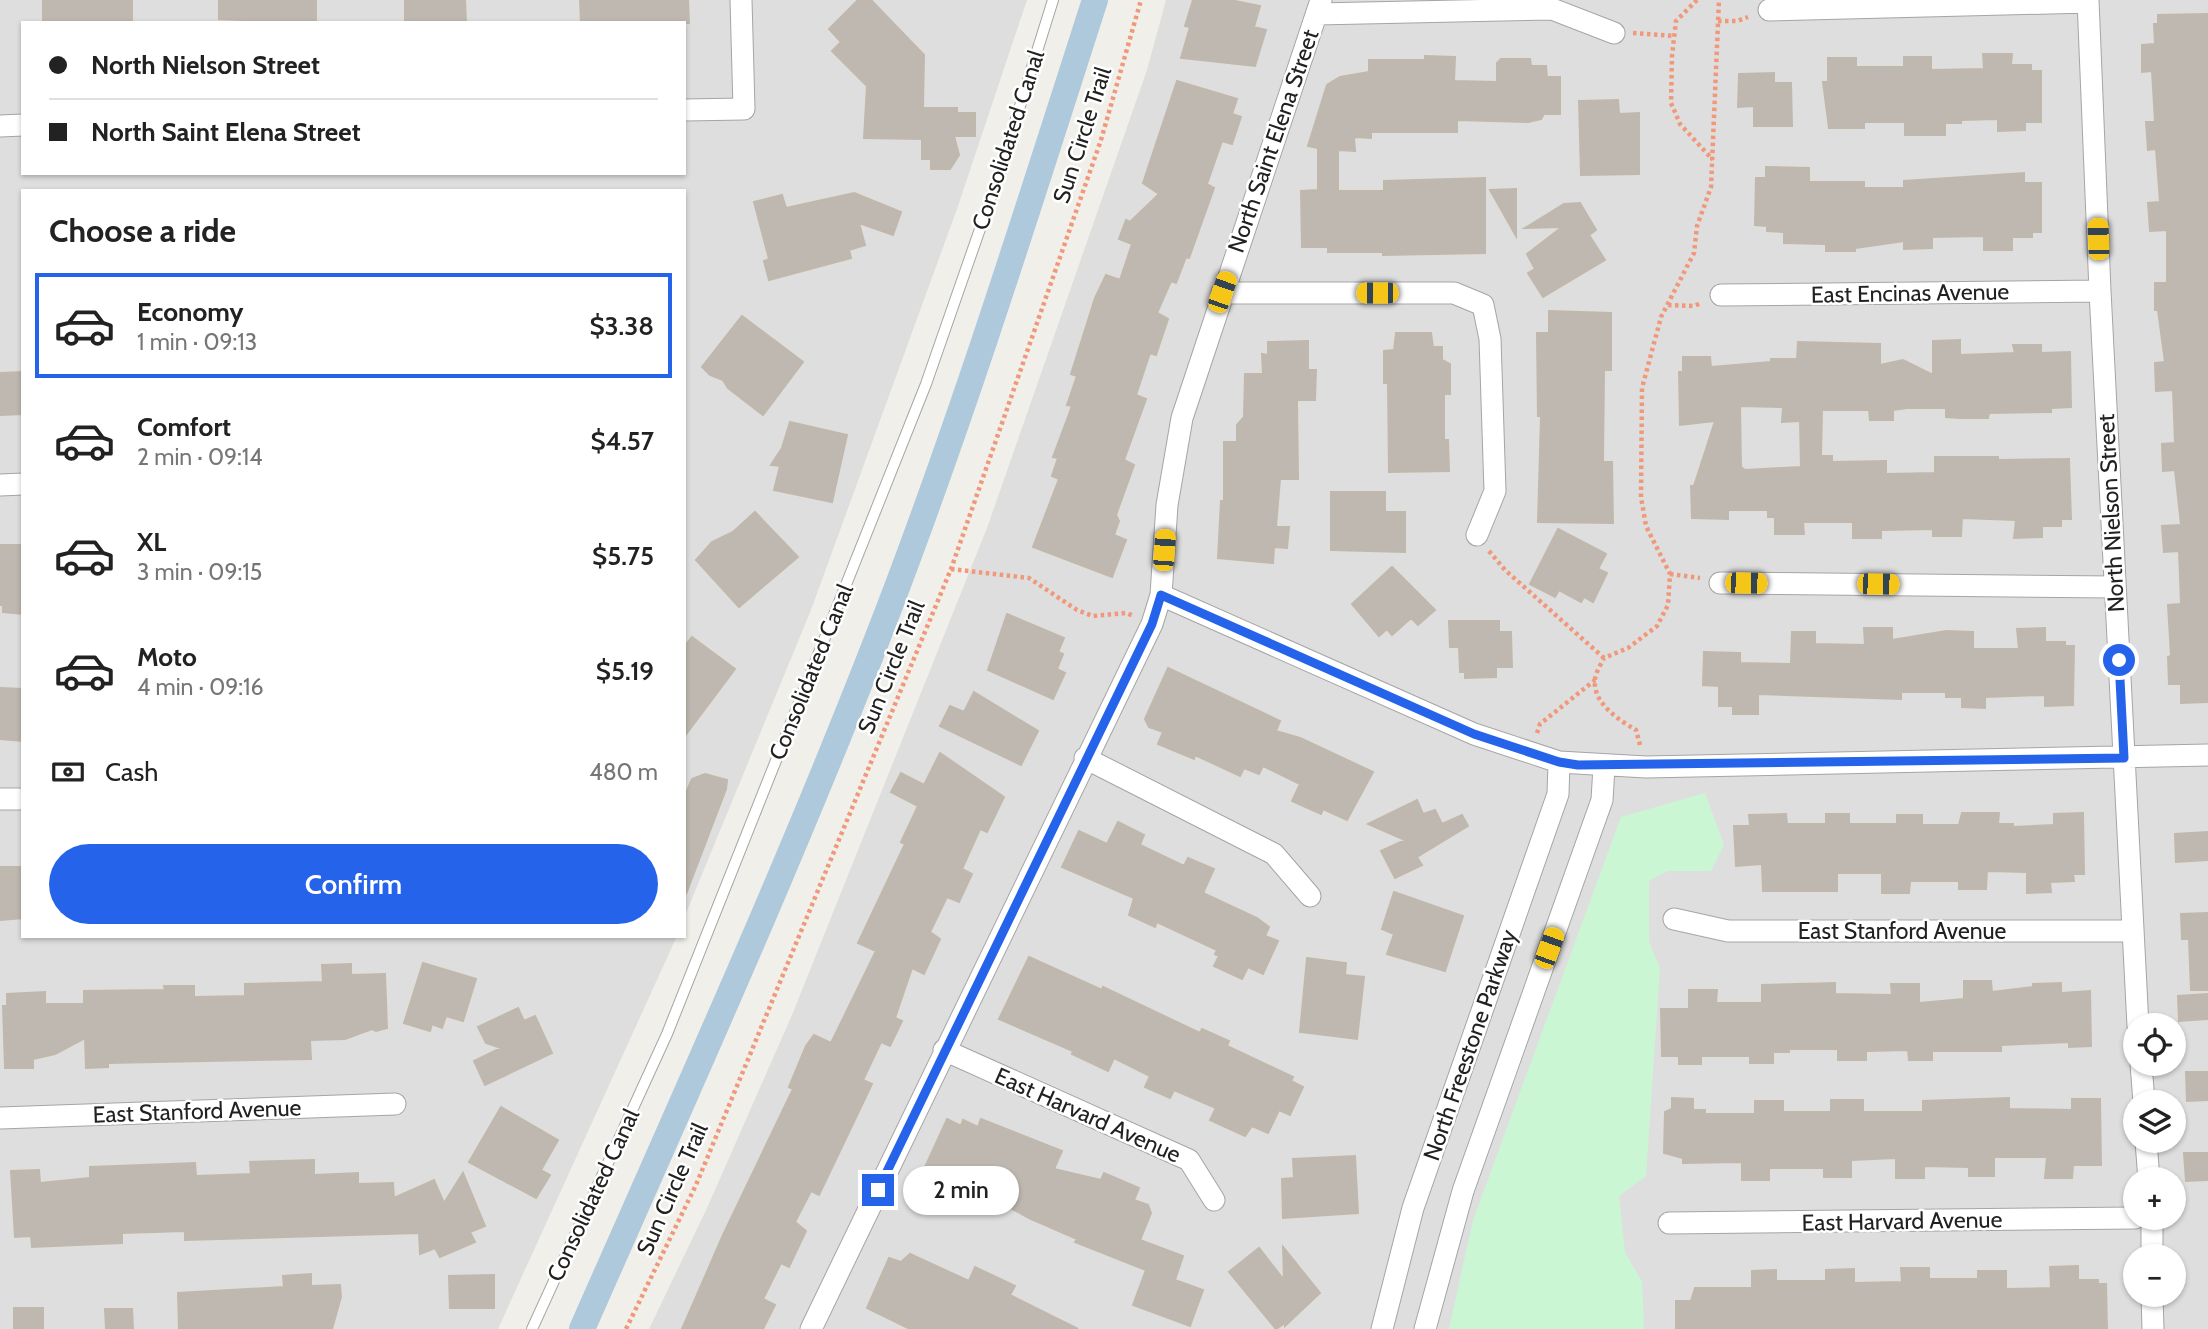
<!DOCTYPE html>
<meta charset="utf-8">
<style>
body{margin:0;font-family:Cabin,sans-serif;background:#f6f6f6;color:#222;height:100vh;display:flex;flex-direction:column;font-size:26px;white-space:nowrap}
*{box-sizing:border-box;margin:0}
p{font-size:23px;color:#767676}
.icon{flex:none;width:38px;height:38px;fill:none;stroke:currentColor;stroke-width:2;stroke-linecap:round;stroke-linejoin:round}
.map{position:relative;flex:1;overflow:hidden}
.details{position:absolute;left:21px;top:189px;width:665px;height:749px;display:flex;flex-direction:column;background:#fff;border-radius:0px;box-shadow:0 2px 5px #0004}
.details>*{flex:none}
.banner{position:absolute;left:21px;top:21px;width:665px;height:154px;border-radius:0px;box-shadow:0 2px 5px #0004;display:grid;align-content:center;height:154px;padding:0 28px;background:#fff}
.fabs{position:absolute;left:2123px;top:1013px;display:grid;gap:14px}
.fabs a{display:grid;place-items:center;width:63px;height:63px;border-radius:50%;background:#fff;box-shadow:0 2px 5px #0004;font-size:35px}
.end{position:absolute;width:32px;height:32px;margin:-16px;border:9px solid #2563eb;background:#fff;box-shadow:0 0 0 4px #fff}
.from{border-radius:50%}
.bubble{position:absolute;height:49px;border-radius:24px;background:#fff;box-shadow:0 2px 5px #0004;font-size:23px;font-weight:600;line-height:49px;text-align:center}
.car{position:absolute;width:21px;height:42px;margin:-21px -10px;border-radius:9px;box-shadow:0 0 5px 2px #0007;background:linear-gradient(#f5c518 24%,#345 0 40%,#f5c518 0 76%,#345 0 86%,#f5c518 0)}
.banner b{display:flex;align-items:center;gap:24px;height:66px;font-size:26px}
.banner b+b{border-top:2px solid #e0e0e0}
.banner i{width:18px;height:18px;background:#222}
ul{padding:0;list-style:none}
li{display:flex;align-items:center;gap:21px;height:105px;margin:0 14px 10px;padding:0 14px;border:4px solid transparent;border-radius:0px}
li div{flex:1}
li b{display:block;font-size:26px}
li em{font-style:normal;font-weight:600}
li.current{border-color:#2563eb}
li>.icon{width:63px;height:63px;stroke-width:1.5}
h2{padding:0 28px;font-size:32px;line-height:84px}
.pay{display:flex;align-items:center;gap:18px;height:77px;padding:0 28px;font-size:26px}
.pay p{margin-inline-start:auto}
.primary-button{display:flex;gap:14px;margin-top:auto;padding:14px 28px}
.primary-button a{flex:1;height:80px;border-radius:42px;background:#2563eb;color:#fff;font-size:28px;font-weight:600;line-height:80px;text-align:center}
.map>svg:first-child{display:block}
.residential{fill:#dfdede;fill-rule:evenodd}
.park{fill:#caf6d4}
.lines{fill:none;stroke-linecap:round;stroke-linejoin:round}
.canal{stroke:#adc9db;stroke-width:26}
.building{fill:#beb8b1;stroke:#c1b8ac;stroke-width:2;fill-rule:evenodd}
.lane-casing{stroke:#a5a5a5;stroke-width:12}
.street-casing{stroke:#a5a5a5;stroke-width:23}
.path{stroke:#f0987a;stroke-width:4.5;stroke-dasharray:3.5 3.5;stroke-linecap:butt}
.lane{stroke:#fff;stroke-width:10}
.street{stroke:#fff;stroke-width:21}
.route{stroke:#2563eb;stroke-width:9}
.labels{text-anchor:middle;dominant-baseline:central;stroke-width:5;stroke-linejoin:round;paint-order:stroke}
.street-label{font-size:23px;fill:#212121;stroke:#fff}
</style>
<div class="map">
<svg width="2208" height="1329" viewBox="0 0 2208 1329">
<rect width="100%" height="100%" fill="#f1efe9"/>
<!-- residential -->
<path class="residential" d="M0,0h1027l-70,209 -146,401 -127,308v-727h-661v745h654l-179,393h-498zM23,23h661v150h-661z
M1166,0h1042v1329h-1559l58,-121 85,-193 195,-487 160,-458zM2135,1026h39v38h-39zM2135,1102h39v39h-39zM2135,1180h39v38h-39zM2135,1256h39v39h-39z"/>
<!-- park -->
<path class="park" d="M1705,793l19,52 -13,26h-43l-19,10v61l11,26 -14,208 -27,20 6,56 17,30 2,47h-195l24,-109 148,-403z"/>
<g class="lines">
<!-- canal -->
<path class="canal" d="M582,1329c105,-238 213,-476 306,-718 77,-201 141,-406 207,-611"/>
</g>
<!-- building -->
<path class="building" d="M43,0h89v23h-89z
M219,0h97v23l-97,-4z
M405,0h60l1,23h-61z
M580,0h108l1,23h-108z
M858,0h13l53,55 -1,53h34v5h18v23h-21l5,19 -9,14h-19v-10h-9v-20l-58,-1 3,-52 -35,-35 9,-9 -12,-13z
M1193,0h37l30,6 -6,21 12,3 -11,36 -74,-8 9,-31 -5,-1z
M2208,14v688l-27,1v-19h-12l-1,-27 3,-1 -3,-51 13,-1 -2,-53 -15,1 -2,-26 19,-1 -6,-55 -12,1 -1,-27 13,-1 -2,-53 -17,1 -1,-28 10,-1 -7,-52h-3v-27h12v-53l-17,1 -2,-28 12,-1 -4,-53 -8,1 -2,-28h9l-3,-51 -10,1v-27l13,-1 -1,-20h4v-9z
M1983,54h29l-1,11h20v6h10v51h-16v8l-27,1v-12l-37,1v3h-16v12h-40v-13h-41v6h-35l-6,-46h5v-24h28v9h48v-10h27v13l53,-1z
M1425,56l30,1 -1,24 43,1v-19l4,-4h29l1,7h15l1,11h13v37h-16l-3,5 -13,3 -71,-2v12h-86v6l-17,-1 1,14 -17,-1v41h46v-10l101,-3v75l-102,2v-3h-55v-5h-26l-1,-56 17,-1v-42l-10,-2 19,-61 13,-8 29,-5v-12h56z
M1774,73v10h17l1,43h-38v-20l-16,1 1,-33z
M1177,81l60,18 -5,15 9,3 -9,27 -10,-3 -15,43 7,4 -25,70 -3,-1 -10,26 -5,-2 -14,32 11,6 -12,36 -6,-2 -14,42 10,4 -22,61 10,5 -18,50 3,6 -5,14 12,5 -14,37 -79,-30 26,-68 -7,-3 6,-18 -5,-1 19,-51 -5,-1 10,-29 -6,-2 24,-76 11,-23 14,5 12,-36 -13,-5 7,-19 4,2 29,-28 -16,-11z
M1618,100l1,14 20,-1v61l-58,1 -2,-74z
M1766,167l43,1v14h55v6h40v-7l120,-8v10h17v49h-9v5h-20v13h-28v-14l-52,1v11l-28,1v-8l-49,7v3h-29v-7l-42,-1v-11l-17,-1v-5l-12,-1 1,-47h10z
M1516,189v47l-26,-46z
M854,193l47,19 -8,23 -34,-12 6,22 -16,5 2,8 -82,22 -5,-19 5,-2 -15,-57 28,-7 4,13z
M1580,203l16,27 -7,5 16,25 -62,37 -15,-24 7,-4 -8,-15 35,-27 -37,1 39,-24z
M1549,311l62,2v57h-7l-1,92h9l1,61 -75,-1 3,-106h-3l-1,-83h12z
M742,316l61,46 -40,53 -35,-27 -5,-8 -13,-5 -8,-8z
M1396,333h35l2,14h9v13l8,4v30h-6v46h4l1,31 -60,1 -1,-89h-4v-32l10,-1z
M1960,340v15l55,-2 -2,-8h28v8l29,-1 1,55 -20,1v4l-62,1 -1,5h-28l-14,-1v-9h-39l-14,2v10h-23l-1,-10h-47l-1,46h11v6l54,-1v13l49,-1v-16h63v3l71,-1 2,60h-10v7h-19v11l-28,1 2,-18 -54,-2 -1,18h-28v-7l-52,1v8h-28v-16h-50l1,12h-29v-17h-7v-7h-40v9l-36,-1 -1,-32h3l21,-65 -35,4 -1,-53h4v-15h27l1,10 60,-5v-3h26l1,-17 82,2v21l23,-5 30,15v-34zM1740,406l43,1 -1,15 18,-1 1,46 -56,3 -4,-3z
M1308,341v29h8l-1,30h-18l1,79h-18l-4,48h13l-2,21 -13,-1 -1,16 -55,-5 3,-57h3v-59h13v-17l7,-8 1,-43h18l-1,-20 6,1v-13z
M23,372v42l-23,1v-42z
M790,422l57,13 -15,67 -58,-12 6,-24 -9,-1 11,-17z
M1331,492h54v20h20v40l-74,-2z
M755,512l43,45 -59,50 -43,-47 16,-18 21,-10z
M1558,529l48,25 -8,15 9,4 -14,29 -9,-5 -3,5 -22,-12 -4,7 -25,-13z
M0,545h23v69l-20,-2v-7h-3z
M1392,567l43,43 -17,15 -7,-7 -19,17 -5,-6 -8,7 -27,-32z
M1007,614l57,24 -6,14 5,2 -6,15 8,4 -12,26 -65,-29z
M1449,621h50v11h12l1,35h-16v10l-31,1v-6h-5l-1,-25h-9z
M1864,628h28v12l54,-9 27,1v17h46l-2,-20 28,-1v14h20v4h9l-1,59 -28,1v-11l-60,2v11l-23,-1v-10h-16v-5h-45v7l-143,-5v20h-25v-8h-14v-20l-16,-1 1,-33 36,1v10l51,1 1,-32h23v12l50,1z
M692,637l43,32 -51,68v-90z
M1168,668l112,53 -4,10 24,7 73,34 -26,48 -24,-11 -2,5 -29,-13 8,-17 -37,-18 -4,8 -15,-6 -4,8 -45,-21 -1,4 -36,-15 5,-12 -14,-5 -4,-8z
M0,688l23,1v52l-23,-2z
M974,692l64,39 -17,34 -81,-39 10,-20 14,6z
M940,753l64,44 -17,35 -7,-3 -18,40 10,5 -13,28 -12,-5 -17,35 10,7 -16,35 -12,-6 -17,50 7,3 -12,25 -9,-4 -18,38 9,4 -53,111 -8,-4 -16,31 11,9 -17,36 -8,-4 -18,36 12,6 -12,24h-81l41,-94 70,-146 -4,-2 17,-41 8,-11 17,8 45,-92 -18,-8 47,-99 -4,-2 17,-36 -27,-14 10,-19 23,12z
M705,774l22,6 -1,9 -40,105 -2,-96 8,-19z
M1417,800l6,14 12,-4 7,14 20,-9 6,11 -51,31 5,8 -27,13 -14,-27 24,-11 -37,-16z
M1962,813h37l-1,11h15v3l41,-2v-11l29,-1 1,61h-11l1,7 -24,1 1,10 -24,1v-21l-40,-1 -1,18h-27v-8h-49l-1,12h-27v-20h-45v18h-74l-1,-27 -26,2 -2,-40h16l-1,-11 37,-1 1,10h39v-10h23v10h48v-9h25v10h37z
M1118,822l26,13 -4,10 44,21 4,-8 26,11 -11,24 54,25 12,9 -4,9 13,5 -15,33 -15,-7 -6,12 -28,-13 5,-10 -4,-2 2,-4 -60,-28 -2,5 -26,-12 5,-17 -72,-31 17,-36 28,13z
M2208,832v28l-32,2 -1,-28z
M0,867h23v51l-23,2z
M1394,892l69,24 -18,55 -58,-17 7,-20 -12,-5z
M2208,913v77h-17l-2,-51h-7l-1,-25z
M1029,957l73,33 1,-3 97,46 2,-4 27,12 -2,5 66,31 -2,4 12,6 -13,28 -11,-5 -11,23 -16,-7 -7,10 -35,-16 6,-12 -42,-18 -4,8 -25,-11 5,-11 -36,-18 -6,13 -36,-17 1,-3 -74,-32z
M1307,958l39,5 -1,12 19,2 -7,62 -57,-7z
M423,963l53,16 -13,42 -17,-5 -4,12 -10,-4 -2,7 -26,-8z
M351,964v11l34,-1 2,54 -11,3 -4,-2 -27,10 -35,1 1,19 -203,4v4l-22,1 -1,-30 -30,16 -22,5v9h-28l-2,-62h4v-12l38,-2v12h39v-13l81,-1 -1,-4h30v11l51,-1v-12l78,-2 -1,-17z
M1964,981h27l1,11 41,-5v-3l28,-1v10l29,-2 1,55 -22,1v-5l-68,3v6h-69v9h-23l-1,-10 -42,1v9h-28v-11h-49v3h-16v11h-23v-7h-49v8h-22v-8h-17l-1,-47h28v-19h28l-1,13h46v-18l73,-2v11l57,1 -1,-11h28v19l45,-4z
M2208,994v25l-29,2 -1,-25z
M518,1008l6,13 11,-5 17,37 -67,32 -11,-24 27,-13 -15,-5 -8,-16z
M2186,1072h22v28l-21,1z
M1672,1098l21,1v11h12v4h50v-13h28v11h48v-12h32v12h60v-11l86,-3v11l63,1v-11h28l1,66h-28l-1,13h-27l2,-21h-53v19h-25v-9l-45,-1v12h-28v-20l-45,2v17h-27v-9h-55v12h-27v-18l-59,1v-5l-19,-5 1,-41 7,-3z
M501,1107l57,33 -17,30 9,5 -14,23 -67,-36z
M947,1119l14,7 2,-6 15,7 3,-8 81,32 -8,18 47,11 3,-7 35,15 -5,12 14,5 3,8 -11,27 43,16 -8,24 28,10 -13,36 -57,-21 13,-35 -71,-28 2,-3 -48,-21 -48,-26 -1,3 -28,-12 -3,6 -28,-13z
M2184,1153h24v27l-22,1z
M1355,1156l3,57 -75,5 -1,-39 12,-1 -1,-19z
M314,1160v15l44,-2v11l35,-1 1,15 40,-18 10,23 19,-30 22,53 -15,6 5,10 -35,15 -5,-9 -15,6 -1,-21 -234,7v-9l-63,2v10l-90,4 -1,-11 -16,1 -4,-66 28,-1 1,13 50,-5v-11l105,-4 1,13 55,-2 -1,-12z
M1283,1247l37,46 -35,33v-3l-9,6 -47,-57 30,-24 25,32z
M910,1254l59,27 6,-14 40,19 -5,9 68,34h-168l-43,-21 22,-50 12,4z
M2078,1266v14h20v4h8l1,45h-431v-28h15l4,-13h57v-17l24,-1v11h50v-11l28,-1v14l48,-1 -1,-14h28v11h49v-8h28v18l45,-1 -1,-21z
M311,1274v12l29,-1 1,12 -9,32h-153l-1,-36 106,-6 -1,-11z
M494,1275v33h-44l-1,-32z
M14,1308h29v21h-29z
M105,1309h27l1,20h-27z"/>
<g class="lines">
<defs>
<path id="lane" d="M532,1329l135,-295 259,-650 70,-201 57,-183"/>
<path id="street" d="M2088,0l12,291 38,735
M1769,10l319,-8
M1317,14l235,-5 62,24
M684,110l60,-1 -3,-109
M0,126l23,-1
M1222,293h232l29,12 7,34 5,152 -18,44
M1721,295l379,-4
M0,485l23,-1
M1720,583l394,4
M1161,595l313,139 85,28 87,5 562,-12
M1085,758l189,96 36,42
M0,799h23
M1674,919l54,12h403
M944,1050l245,110 25,40
M2141,1064l3,38
M0,1118l395,-14
M2146,1141l3,39
M2152,1218v38
M1669,1223l466,-5
M2152,1295l1,34
M811,1329l341,-705 9,-29 6,-90 15,-87 139,-418
M1382,1329l31,-121 145,-414 1,-32
M1425,1329l38,-138 139,-391 2,-33"/>
</defs>
<!-- lane casing -->
<use href="#lane" class="lane-casing"/>
<!-- street casing -->
<use href="#street" class="street-casing"/>
<!-- path -->
<path class="path" d="M1697,0l-21,21 -4,35 -1,47 9,21 33,36
M1718,21h19l11,-4
M1633,33l41,3
M1668,305l26,1 7,-3
M1489,551l16,19 99,88
M951,569l78,9 48,32 16,6 33,-3 8,3
M1670,574l30,4
M1537,733l3,-9 55,-44
M1640,745l-4,-15c-17,-10 -44,-27 -41,-51 1,-7 6,-15 9,-21l24,-10 29,-22 11,-21 2,-31 -24,-48 -5,-29 1,-109 19,-71 33,-64 3,-27 14,-39 8,-187
M626,1329l70,-144 255,-616 150,-429 40,-140"/>
<!-- lane -->
<use href="#lane" class="lane"/>
<!-- street -->
<use href="#street" class="street"/>
</g>
<g class="lines">
<!-- route -->
<path class="route" d="M878,1190l274,-566 9,-29 313,139 85,28 19,3 546,-7 -5,-98"/>
</g>
<g class="labels">
<!-- street labels -->
<g class="street-label">
<text transform="translate(1082 135) rotate(-72)">Sun Circle Trail</text>
<text transform="translate(1008 140) rotate(-72)">Consolidated Canal</text>
<text transform="translate(1273 141) rotate(-71)">North Saint Elena Street</text>
<text transform="translate(1910 293) rotate(-1)">East Encinas Avenue</text>
<text transform="translate(2111 513) rotate(-93)">North Nielson Street</text>
<text transform="translate(891 667) rotate(-68)">Sun Circle Trail</text>
<text transform="translate(811 672) rotate(-68)">Consolidated Canal</text>
<text x="1902" y="931">East Stanford Avenue</text>
<text transform="translate(1470 1045) rotate(-71)">North Freestone Parkway</text>
<text transform="translate(197 1111) rotate(-2)">East Stanford Avenue</text>
<text transform="translate(1088 1115) rotate(24)">East Harvard Avenue</text>
<text transform="translate(672 1189) rotate(-66)">Sun Circle Trail</text>
<text transform="translate(593 1195) rotate(-65)">Consolidated Canal</text>
<text transform="translate(1902 1221) rotate(-1)">East Harvard Avenue</text>
</g>
</g>
</svg>
<div class="fabs">
<a><svg class="icon" aria-label="locate" viewBox="0 0 24 24"><circle cx="12" cy="12" r="6"/><path d="M12 2v4M12 18v4M2 12h4M18 12h4"/></svg></a>
<a><svg class="icon" aria-label="layers" viewBox="0 0 24 24"><path d="M12 4l9 5-9 5-9-5zM3 14l9 5 9-5"/></svg></a>
<a>+</a>
<a>−</a>
</div>
<i class="end from" style="left:2119px;top:660px"></i>
<i class="end" style="left:878px;top:1190px"></i>
<div class="bubble" style="left:903px;top:1166px;width:116px">2 min</div>
<i class="car" style="left:2098px;top:239px;rotate:358deg"></i>
<i class="car" style="left:1222px;top:292px;rotate:19deg"></i>
<i class="car" style="left:1377px;top:293px;rotate:270deg"></i>
<i class="car" style="left:1164px;top:550px;rotate:4deg"></i>
<i class="car" style="left:1746px;top:583px;rotate:91deg"></i>
<i class="car" style="left:1878px;top:584px;rotate:91deg"></i>
<i class="car" style="left:1549px;top:948px;rotate:20deg"></i>
<div class="banner">
<b><i class="from"></i>North Nielson Street</b>
<b><i></i>North Saint Elena Street</b>
</div>
<section class="details">
<h2>Choose a ride</h2>
<ul>
<li class="current"><svg class="icon" aria-label="car" viewBox="0 0 24 24"><path d="M5 17H2v-5l4-1 3-4h7l3 4 3 1v5h-3M9 17h6M6 11h13"/><circle cx="7" cy="17" r="2"/><circle cx="17" cy="17" r="2"/></svg><div><b>Economy</b><p>1 min · 09:13</p></div><em>$3.38</em></li>
<li><svg class="icon" aria-label="car" viewBox="0 0 24 24"><path d="M5 17H2v-5l4-1 3-4h7l3 4 3 1v5h-3M9 17h6M6 11h13"/><circle cx="7" cy="17" r="2"/><circle cx="17" cy="17" r="2"/></svg><div><b>Comfort</b><p>2 min · 09:14</p></div><em>$4.57</em></li>
<li><svg class="icon" aria-label="car" viewBox="0 0 24 24"><path d="M5 17H2v-5l4-1 3-4h7l3 4 3 1v5h-3M9 17h6M6 11h13"/><circle cx="7" cy="17" r="2"/><circle cx="17" cy="17" r="2"/></svg><div><b>XL</b><p>3 min · 09:15</p></div><em>$5.75</em></li>
<li><svg class="icon" aria-label="car" viewBox="0 0 24 24"><path d="M5 17H2v-5l4-1 3-4h7l3 4 3 1v5h-3M9 17h6M6 11h13"/><circle cx="7" cy="17" r="2"/><circle cx="17" cy="17" r="2"/></svg><div><b>Moto</b><p>4 min · 09:16</p></div><em>$5.19</em></li>
</ul>
<div class="pay"><svg class="icon" aria-label="cash" viewBox="0 0 24 24"><path d="M3 7h18v10H3z"/><circle cx="12" cy="12" r="2"/></svg>Cash<p>480 m</p></div>
<div class="primary-button"><a>Confirm</a></div>
</section>
</div>
